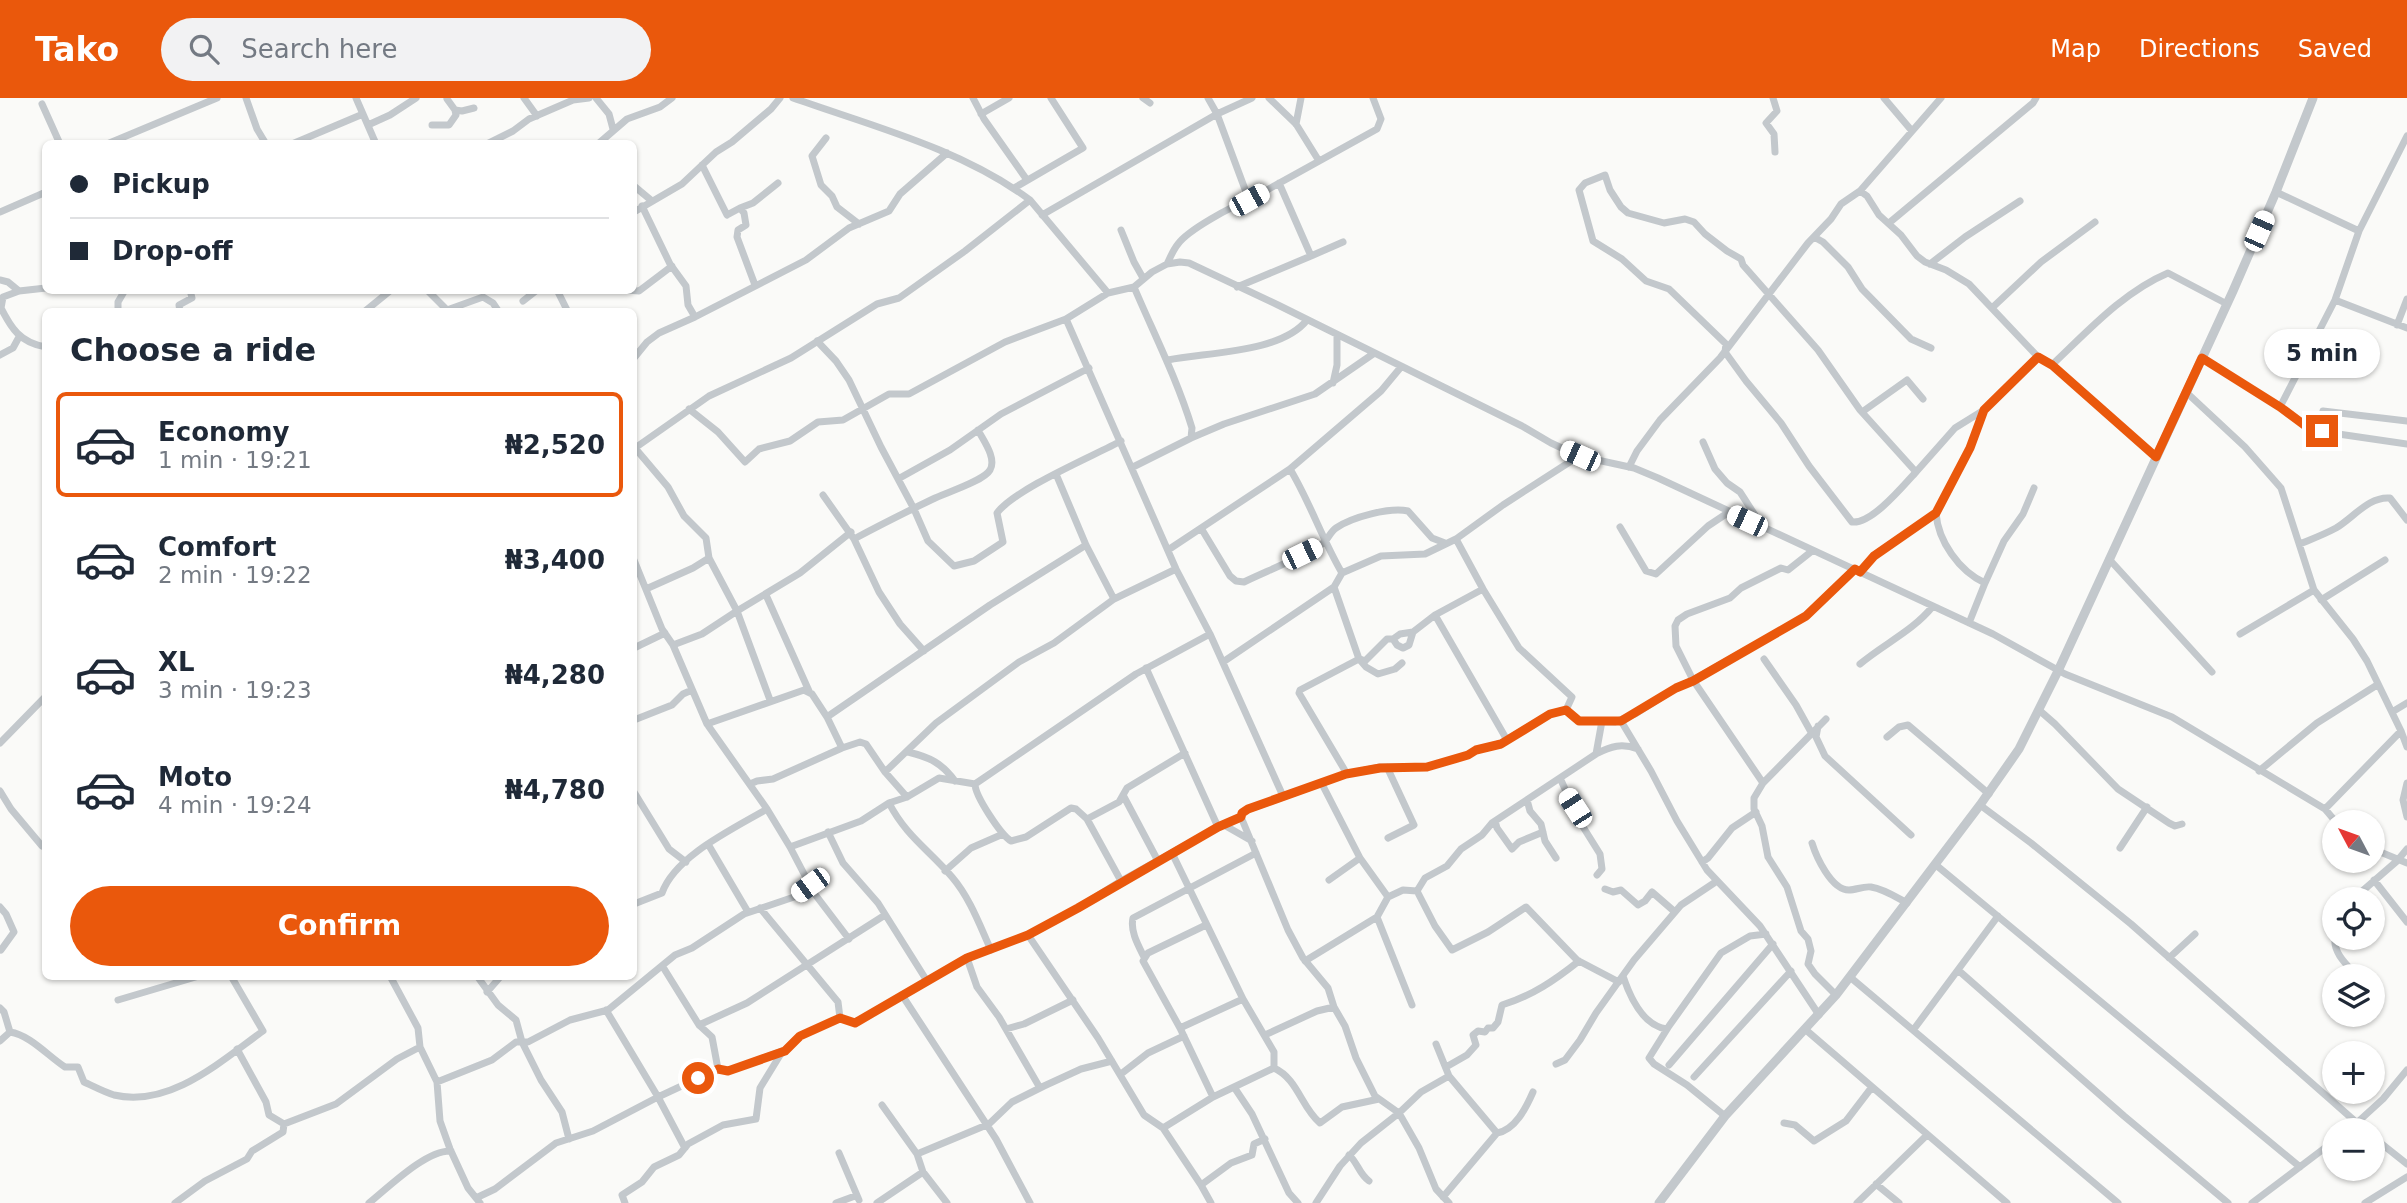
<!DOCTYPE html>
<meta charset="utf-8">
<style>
body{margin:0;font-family:"DejaVu Sans",sans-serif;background:#f2f2f3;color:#1f2937;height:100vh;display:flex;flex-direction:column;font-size:26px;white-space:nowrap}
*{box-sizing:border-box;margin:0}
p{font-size:23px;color:#747a83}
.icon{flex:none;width:38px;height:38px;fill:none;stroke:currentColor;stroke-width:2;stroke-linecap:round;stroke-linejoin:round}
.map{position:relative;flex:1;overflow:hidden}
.drawer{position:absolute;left:42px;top:210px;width:595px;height:672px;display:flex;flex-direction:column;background:#fff;border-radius:10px;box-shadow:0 2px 5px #0004}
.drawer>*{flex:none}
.hud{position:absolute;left:42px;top:42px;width:595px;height:154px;border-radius:10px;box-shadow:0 2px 5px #0004;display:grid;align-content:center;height:154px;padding:0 28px;background:#fff}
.needle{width:46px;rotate:311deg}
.controls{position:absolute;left:2322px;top:712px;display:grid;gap:14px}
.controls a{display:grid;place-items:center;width:63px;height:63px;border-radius:50%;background:#fff;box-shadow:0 2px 5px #0004;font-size:35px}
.end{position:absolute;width:32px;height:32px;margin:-16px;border:9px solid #ea580c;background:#fff;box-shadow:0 0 0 4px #fff}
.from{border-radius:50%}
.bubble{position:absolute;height:49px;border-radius:24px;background:#fff;box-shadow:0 2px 5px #0004;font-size:23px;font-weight:800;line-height:49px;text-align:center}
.car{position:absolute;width:21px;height:42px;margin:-21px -10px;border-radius:9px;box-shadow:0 0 5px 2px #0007;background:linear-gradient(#fff 24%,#345 0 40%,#fff 0 76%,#345 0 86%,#fff 0)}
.hud b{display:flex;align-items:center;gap:24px;height:66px;font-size:26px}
.hud b+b{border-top:2px solid #e0e1e3}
.hud i{width:18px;height:18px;background:#1f2937}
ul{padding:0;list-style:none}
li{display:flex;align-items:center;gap:21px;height:105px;margin:0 14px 10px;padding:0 14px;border:4px solid transparent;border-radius:10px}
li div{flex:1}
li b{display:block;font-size:26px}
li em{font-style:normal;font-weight:800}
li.active{border-color:#ea580c}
li>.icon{width:63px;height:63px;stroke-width:1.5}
h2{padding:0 28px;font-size:32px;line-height:84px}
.button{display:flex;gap:14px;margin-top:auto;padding:14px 28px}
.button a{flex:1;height:80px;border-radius:42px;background:#ea580c;color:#fff;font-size:28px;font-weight:800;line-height:80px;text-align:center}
header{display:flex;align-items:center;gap:42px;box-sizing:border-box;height:98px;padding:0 35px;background:#ea580c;color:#fff}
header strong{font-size:33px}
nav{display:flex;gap:38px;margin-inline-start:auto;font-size:24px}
.search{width:490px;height:63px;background:#f2f2f3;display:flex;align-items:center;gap:18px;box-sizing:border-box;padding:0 24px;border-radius:38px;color:#747a83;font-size:26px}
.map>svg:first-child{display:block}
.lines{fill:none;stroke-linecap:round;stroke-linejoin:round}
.minor{stroke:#c3c8cc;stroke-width:7}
.tertiary{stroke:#c3c8cc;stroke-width:9}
.route{stroke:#ea580c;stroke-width:9}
</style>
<header>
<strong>Tako</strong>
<div class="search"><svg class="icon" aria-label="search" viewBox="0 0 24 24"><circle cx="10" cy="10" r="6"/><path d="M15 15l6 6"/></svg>Search here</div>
<nav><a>Map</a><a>Directions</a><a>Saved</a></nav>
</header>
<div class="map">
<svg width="2407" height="1105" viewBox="0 0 2407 1105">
<rect width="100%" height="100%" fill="#fafaf8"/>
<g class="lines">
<!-- minor -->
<path class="minor" d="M246,0l11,31 9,15
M356,0l20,46
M524,0l13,18
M596,0l13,16 4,15
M793,0c79,28 169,51 237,102l78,93
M973,0l11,21 43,61
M1143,0l7,5
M1208,0l9,16 32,86
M1269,0l27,26 23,37
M1773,0l4,13 -11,12 8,11 1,18
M1884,0l28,33
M447,1l8,11 7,1 12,-3
M42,6l18,40
M981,16l28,-16
M1296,26l5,-26
M368,27l22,-10 26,-17
M432,27h17l7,-10 -1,-5
M826,40l-14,18 9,29 11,11 5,11 22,17
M107,46l110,-46
M292,46l71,-30
M487,46l26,-13 16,-12 44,-19 16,-2
M598,46l29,-25 33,-12 12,-9
M702,67l25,50 13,-7 4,5 2,12 -8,5 -1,7 18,48
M634,88l18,15
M1014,90l69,-40 -32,-50
M1860,93l81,-93
M2276,94l83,39 -24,69 -55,107
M642,108l28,58 16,22 2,19 7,12
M740,110l13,-5 25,-20
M0,114l46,-20
M634,114l48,-28 34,-32 16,-10 39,-33 9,-11
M1042,117l175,-101 35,-16
M1889,125l144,-120 3,-5
M1121,132l13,32 9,16
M2359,133l48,-95
M1814,139l9,5 25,25 14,22 49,50 20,9
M1311,158l32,-14
M1167,166c3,-6 6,-14 11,-20 10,-14 54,-38 71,-44l128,-71 4,-10 -8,-21
M1930,166l35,-27 55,-36
M0,182l8,2 11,9
M1134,189c20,47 43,92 58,141l-1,10
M1237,189l74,-31 -32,-73
M302,192h9
M427,192l20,20 36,-13 10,6 6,9
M557,192l11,22
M627,192l12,1 33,-25
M2335,202l72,28
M523,203l14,-11
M0,208c11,22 20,37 46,41
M1993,209l48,-45 54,-40
M1,210l2,-11 16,-6 27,-3
M118,214v-10l7,-12
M180,214l-1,-7 13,-7 -2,-8
M364,214l27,-22
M1066,221l110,250 34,65 73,162
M2397,227l10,-26
M817,243l19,20 13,19 32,67 33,62 14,32 26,25 20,-5 29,-19 -6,-29c18,-24 94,-56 124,-72
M0,257l13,-7 6,-11
M634,260l13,-16 12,-9 36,-16 111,-57 43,-32 40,-17 11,-17 47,-41
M2202,260l78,49 31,23 96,14
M1168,262c40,-8 113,-7 139,-40
M2052,267c35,-33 71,-73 116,-92l59,31
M1333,285l4,-18v-30
M2186,294l59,55 36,41 33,102 39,49 14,22 34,70 6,16
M689,311l29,23 27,30 14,-13 31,-8 28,-19 25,-2 46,-26h20l96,-52 61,-23 42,-26 26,-6 18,-15 15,-8 13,-2 9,1 89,42 244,121 29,17 28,13 55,12 24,10 335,156 72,40 107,43 153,92 11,13
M2323,313l84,10
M1862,314l45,-32 16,19
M1703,344l12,27 12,14 13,9 22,34
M1133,369l58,-29 33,-14 91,-30 58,-40
M1629,369l8,-16 23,-31 60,-62 88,-115 23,-24 10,-15 19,-13 7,5 12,19 22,20 16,21 8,6 21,8 23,14 69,73
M1290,371c20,33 32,70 52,104l39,-17 44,-2 31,-15 27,50 36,59 53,49 -6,13
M1916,374l-56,-62 -42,-60 -75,-85 -2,-6 -14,-8 -22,-17 -11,-12 -9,-3 -21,4 -36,-10 -7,-6 -11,-17 -5,-15 -20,8 -6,7 14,51 29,18 24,22 23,8 57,55 -1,8 21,29 35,42 28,43 43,56c20,2 51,-36 64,-50l39,-44 29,-18
M1056,376l30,71 28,54
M898,381l52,-29 51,-36 88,-46
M823,397l31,44c26,-14 52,-27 79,-40 12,-6 51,-18 57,-29 7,-12 -7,-30 -12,-40
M1936,415c2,28 23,58 49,70l-16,40
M1620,429l26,44 10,3 52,-48 21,-14
M1201,430l29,48 6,5 8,1c25,-12 54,-23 78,-38 6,-4 8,-12 14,-16 16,-11 54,-21 72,-17l24,27 13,5
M854,441l25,53 21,32 24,27
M1456,441l47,-34 76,-49
M2300,446c12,-5 25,-10 36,-16 17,-10 33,-32 54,-30l17,22
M1168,452l122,-81 91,-78 20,-24
M709,460l28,53 63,-38 51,-41
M2109,461l103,113
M634,462l28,69 11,16
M1861,474l12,-16 63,-43 34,-65 14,-38 54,-53 14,8 104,92
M1342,475l-8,14 25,72 -59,31 -1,3 48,81
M1985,485l19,-42 19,-27 11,-26
M646,491l47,-21 16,-10 -3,-20 -22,-22 -16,-29 -33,-39 74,-52 82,-38 86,-54 22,-6 66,-47 65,-51
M1483,491l-48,26 72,125
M766,497l43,96
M2321,502l64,-40
M1413,534l-4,13 -6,3 -6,-3 -4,-6 7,-5z
M1413,534l22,-17
M2240,536l74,-44
M634,550l31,-15
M1359,561l7,8 12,7 17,-5 7,-6
M1360,561l5,2 22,-22h6
M1764,561l32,46 15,27
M1223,564l111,-75
M1860,566c25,-21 53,-33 73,-58
M1146,570l72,159
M770,602l-33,-89 -35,23 -29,11 34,79 60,85 23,38 24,46 35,46
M2039,612l16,14 63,65 51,34 6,3 7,-2
M2392,614l15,-9
M1826,621l-63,64 -9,15v11l8,17 6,31 19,30 14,44 7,8 3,12 -3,13 7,10 21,21
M634,622l38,-15 11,-11 9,-4
M1621,623l30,50 26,50 30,49 53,56 59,89
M707,626l97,-34 8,4 15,23
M1818,628l-2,11 9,19 86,79
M1887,639l12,-10 9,-2 81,69
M0,645l46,-47
M908,654c21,5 34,11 47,29
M1185,655l-58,35 -8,14 -32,17 34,62 97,-54 23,-10
M1596,656c15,-8 26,-11 42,-5
M1387,669l27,58 -26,13
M2259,673l58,-48 60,-38
M885,674l51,-49 83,-61 35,-19 60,-44 62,-30
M1560,680l20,44 20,32 2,15 -5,6
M1763,685l-70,-103 -17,-34 -1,-20 3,-6 9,-6 43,-16 11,-10 40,-20 7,2 24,-19
M2407,685l-4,17 4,17
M750,686l7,-3 16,-2 69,-31
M1322,686l38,74 28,39 -11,20
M0,693l11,18 31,37 4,-3
M634,694l35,57 17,13
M1123,697l35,66
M907,699l-22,-25 -19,-28 -6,-2 -18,6 -15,-31 163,-112 96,-60
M1527,702l3,11 11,13 4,17 11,17
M889,705l18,-6 32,-19 36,6
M1980,707l51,38 100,81 234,206
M2325,711l76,-78
M1087,721l-11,-10 -5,-1 -45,29 -15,4c-10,-6 -36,-45 -36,-57l161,-110 74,-40
M1495,723l2,7 15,21 7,-7 24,-10
M1224,727l28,16
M828,734l15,31 35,40 49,78
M1812,745c4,13 19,47 37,47 7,0 14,-4 22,-3 13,2 25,10 36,16
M708,746l40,68
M790,749l71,-26 28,-18c17,33 40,47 63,74 18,21 28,49 39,73
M2120,750l27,-41
M2373,751l34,14
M1172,755l71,146 31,53v16l-40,19
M2353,763l1,6
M1702,764l6,-4 24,-30 24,-16
M1936,767l364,302
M945,773l26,-23 32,-14
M1329,782l31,-22
M2374,782l33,42
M1605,791l8,3 8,-2 17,15 7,-4 7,-9 23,20
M1417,793l18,35 17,24 36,-18 38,-25 51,53 42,22
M1388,799l15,-7 14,1 8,-13 22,-12 14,-17 21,-14 10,-12 104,-69 6,-33
M2352,802l45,-39 10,-12
M634,806l28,-11c13,-37 71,-64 105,-84
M0,809l6,7 8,18 -13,18
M760,810l78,94 2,16
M1028,837l50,-27 43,-27
M2335,840c-2,15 12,27 22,38
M1144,859c-6,-12 -14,-26 -11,-39l123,-65
M967,860l10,29 22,30 41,71
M2169,860l26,-24
M1305,863l72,-44 35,88
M663,869l36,58 13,12 6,32
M1958,872l166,146 104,87
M390,878l28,52 2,19 17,35 3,39 10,28 18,39 12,15
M477,878l21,29 18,15 6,22 19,38 21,32 7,27
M1623,878c7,21 20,50 44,53
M1850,879l268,226
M487,894l14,-16
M902,897l94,144 34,64
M118,902l81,-24
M1334,909l-6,-19 -25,-30 -15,-28 -47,-113 3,-6 103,-37 33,-7h47l41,-12 8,-5 25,-7 49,-29 16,-4 13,11 36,1 20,-8 41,-26 17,-8 113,-64 49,-47
M0,910l4,4 6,20 -10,9
M606,912l52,87 27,51
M699,927l48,-22 138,-88
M1180,930l-37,-67 5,-8 58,-28
M1006,931l18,-5 49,-24
M1914,931l84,-113
M1806,932l201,173
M10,934c20,3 38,24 55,35h13l6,15c9,4 20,10 30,13 56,13 107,-34 149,-64l-32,-55
M1265,937l52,-24 17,-4 11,19 11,32 19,38 24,17 22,-21 28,-16 -13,-32
M237,951l29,53 3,13 15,9
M1556,966l9,-4 15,-20 16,-27 38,-53 47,-55 36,-24
M1669,967l104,-121
M1446,969l21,-12 9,-10 -3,-10 5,-4 7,1 3,-4h5l5,-6 4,-17c30,-9 53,-25 77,-44
M1274,970c24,11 27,39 46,55l22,-16 37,-8
M1121,976l27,-21 36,-17
M1694,979l97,-106
M437,984l55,-22 24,-18h12l42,-22 38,-10 67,-55 17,-7 52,-34 50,-17 16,-12
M1213,999l-33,-69 63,-29
M882,1007l35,49
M1725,1018l-38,-31 -33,-21 -5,-6 20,-32 52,-73 29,-17 16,-2
M1784,1025l11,2 19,16 32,-20 26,-34
M1163,1030l50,-31 21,-10 18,27 37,79 9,10
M2349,1032l34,-31 24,-29
M1497,1035c18,-3 29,-25 36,-41
M2373,1039l34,27
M839,1055l20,47
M1349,1057c9,8 10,19 20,26
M1876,1086l23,19
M1201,1087l30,-22 21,-8 2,-11 11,-5
M1443,1099l54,-64 -48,-57
M476,1100l19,-9 61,-46 37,-12 65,-34 60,-28 10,2 57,-21 15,-14 40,-18 15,5 112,-65 61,-23 70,103 46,77 19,13 38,57 10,18
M175,1105l30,-22 42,-22 5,-8 31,-19 1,-8 52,-20 61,-45 23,-12
M369,1105c20,-16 57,-53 82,-52
M625,1105l-3,-8 20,-13 12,-15 25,-12 9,-11 35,-19 33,-6 4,-31 22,-36
M836,1105l19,-7 3,2
M877,1105l46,-31
M947,1105l-24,-31 -6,-18 72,-30 23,-22 32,-16 37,-17 31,-8
M1316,1105l24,-37 21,-23 38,-30 20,35 17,41 13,14
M1857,1105l70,-68
M2252,1105l82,-62
M2365,1105l42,-26"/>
<!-- tertiary -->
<path class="tertiary" d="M1659,1105l66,-87 111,-121 144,-190 39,-56 39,-78 175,-380 43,-99 37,-94"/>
</g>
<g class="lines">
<!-- route -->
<path class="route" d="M698,980l20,-9 10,2 57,-20 15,-15 40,-18 15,5 112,-65 61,-23 50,-27 140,-81 23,-10 1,-4 6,-4 98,-35 34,-6 47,-1 41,-12 8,-5 25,-6 49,-30 16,-4 13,11h42l55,-33 17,-7 113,-65 49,-47 5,3 14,-16 62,-43 34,-65 14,-38 54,-53 14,8 104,92 46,-99 78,49 31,23 11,1"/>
</g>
</svg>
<div class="controls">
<a><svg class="needle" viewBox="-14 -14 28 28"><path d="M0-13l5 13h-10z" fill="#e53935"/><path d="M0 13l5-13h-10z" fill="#747a83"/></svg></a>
<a><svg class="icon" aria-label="locate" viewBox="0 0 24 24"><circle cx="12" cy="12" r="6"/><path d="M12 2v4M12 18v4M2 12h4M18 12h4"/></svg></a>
<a><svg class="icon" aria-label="layers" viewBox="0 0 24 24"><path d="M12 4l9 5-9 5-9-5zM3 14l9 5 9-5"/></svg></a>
<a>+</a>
<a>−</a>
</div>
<i class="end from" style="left:698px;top:980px"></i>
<i class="end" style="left:2322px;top:333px"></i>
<div class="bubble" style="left:2264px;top:231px;width:116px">5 min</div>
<i class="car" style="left:1249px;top:102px;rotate:61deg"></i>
<i class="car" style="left:2259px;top:133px;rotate:24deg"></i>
<i class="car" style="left:1580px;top:358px;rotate:294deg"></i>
<i class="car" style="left:1747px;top:423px;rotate:295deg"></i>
<i class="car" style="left:1302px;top:456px;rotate:64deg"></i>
<i class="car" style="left:1575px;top:710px;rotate:327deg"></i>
<i class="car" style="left:810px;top:787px;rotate:234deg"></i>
<div class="hud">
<b><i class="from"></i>Pickup</b>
<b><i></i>Drop-off</b>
</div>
<section class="drawer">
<h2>Choose a ride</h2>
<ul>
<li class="active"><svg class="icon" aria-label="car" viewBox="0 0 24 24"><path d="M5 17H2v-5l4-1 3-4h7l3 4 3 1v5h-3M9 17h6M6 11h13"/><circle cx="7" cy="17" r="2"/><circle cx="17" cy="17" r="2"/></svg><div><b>Economy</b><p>1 min · 19:21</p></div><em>₦2,520</em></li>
<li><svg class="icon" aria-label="car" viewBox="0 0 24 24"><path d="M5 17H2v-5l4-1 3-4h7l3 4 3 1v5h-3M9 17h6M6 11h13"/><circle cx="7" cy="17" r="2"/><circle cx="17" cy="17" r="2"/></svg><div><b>Comfort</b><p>2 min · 19:22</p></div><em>₦3,400</em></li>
<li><svg class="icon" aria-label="car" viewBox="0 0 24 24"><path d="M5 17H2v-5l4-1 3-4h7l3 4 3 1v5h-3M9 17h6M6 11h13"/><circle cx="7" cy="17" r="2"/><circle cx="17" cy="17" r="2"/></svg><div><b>XL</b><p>3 min · 19:23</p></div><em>₦4,280</em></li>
<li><svg class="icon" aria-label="car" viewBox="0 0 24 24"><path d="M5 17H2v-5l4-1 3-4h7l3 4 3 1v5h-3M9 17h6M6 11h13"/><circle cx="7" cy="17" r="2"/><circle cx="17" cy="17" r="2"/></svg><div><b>Moto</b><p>4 min · 19:24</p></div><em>₦4,780</em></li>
</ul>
<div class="button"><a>Confirm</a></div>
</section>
</div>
